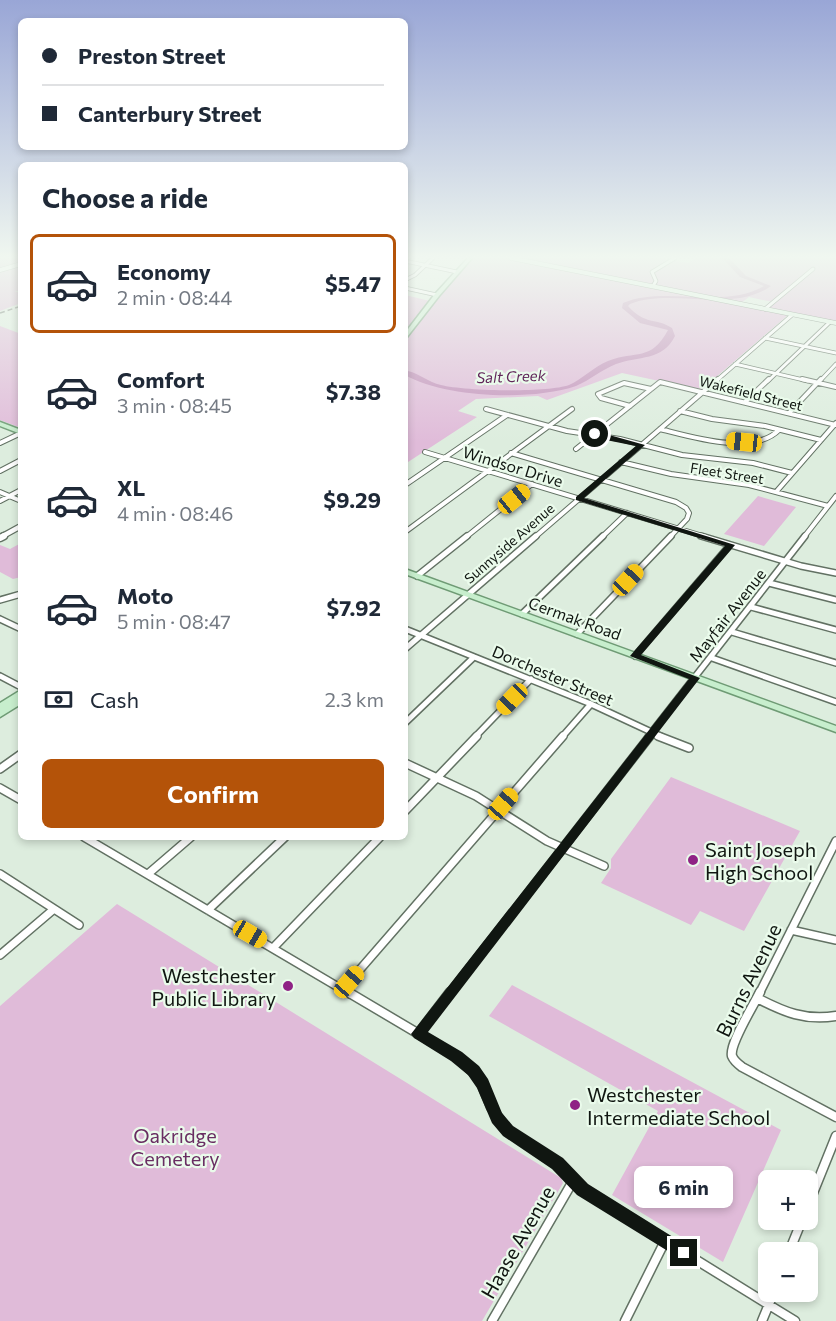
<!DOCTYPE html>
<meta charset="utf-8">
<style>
body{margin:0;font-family:Commissioner,sans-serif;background:#f2f2f3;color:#1f2937;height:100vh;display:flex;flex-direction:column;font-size:22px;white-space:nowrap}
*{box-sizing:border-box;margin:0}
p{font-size:20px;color:#747a83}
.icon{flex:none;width:33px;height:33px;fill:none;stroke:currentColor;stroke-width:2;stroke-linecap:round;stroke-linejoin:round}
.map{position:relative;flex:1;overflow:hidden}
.drawer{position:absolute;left:18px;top:162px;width:390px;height:678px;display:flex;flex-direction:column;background:#fff;border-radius:9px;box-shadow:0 3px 9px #0003}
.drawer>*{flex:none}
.hud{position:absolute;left:18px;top:18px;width:390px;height:132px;border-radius:9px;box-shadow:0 3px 9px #0003;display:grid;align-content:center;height:132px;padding:0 24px;background:#fff}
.controls{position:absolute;left:758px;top:1170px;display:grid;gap:12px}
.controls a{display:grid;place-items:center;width:60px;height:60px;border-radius:9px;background:#fff;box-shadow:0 3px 9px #0003;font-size:30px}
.end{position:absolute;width:27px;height:27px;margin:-14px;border:8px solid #101611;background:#fff;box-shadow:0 0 0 3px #fff}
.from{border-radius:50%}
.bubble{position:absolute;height:42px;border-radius:9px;background:#fff;box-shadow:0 3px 9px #0003;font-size:20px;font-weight:700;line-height:42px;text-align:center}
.car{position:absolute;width:18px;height:36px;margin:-18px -9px;border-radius:8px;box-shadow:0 0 4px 2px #0007;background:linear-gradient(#f5c518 24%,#345 0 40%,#f5c518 0 76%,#345 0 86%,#f5c518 0)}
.hud b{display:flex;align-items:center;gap:21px;height:57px;font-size:22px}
.hud b+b{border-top:2px solid #e0e1e3}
.hud i{width:15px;height:15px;background:#1f2937}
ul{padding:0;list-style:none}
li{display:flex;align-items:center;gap:18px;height:99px;margin:0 12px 9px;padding:0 12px;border:3px solid transparent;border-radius:9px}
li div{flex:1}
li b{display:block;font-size:22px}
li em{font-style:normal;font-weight:700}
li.on{border-color:#b45309}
li>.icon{width:54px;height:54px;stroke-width:1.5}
h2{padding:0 24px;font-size:27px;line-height:72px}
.pay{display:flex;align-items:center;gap:15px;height:66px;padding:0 24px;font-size:22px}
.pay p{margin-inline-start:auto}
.action{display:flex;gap:12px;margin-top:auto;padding:12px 24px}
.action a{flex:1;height:69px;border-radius:9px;background:#b45309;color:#fff;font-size:24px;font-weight:700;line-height:69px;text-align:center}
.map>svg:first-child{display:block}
.green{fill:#e0bbd9}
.water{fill:#c492bc}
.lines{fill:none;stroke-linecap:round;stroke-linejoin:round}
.minor-far4-casing{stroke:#627163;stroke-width:4.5}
.minor-far3-casing{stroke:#627163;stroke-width:6}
.minor-far2-casing{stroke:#627163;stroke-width:8}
.minor-far1-casing{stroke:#627163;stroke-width:10}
.minor-casing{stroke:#627163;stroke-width:11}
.tertiary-far2-casing{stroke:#627163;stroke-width:5}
.tertiary-far1-casing{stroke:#627163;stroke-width:7}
.tertiary-casing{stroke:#627163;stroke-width:9}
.secondary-casing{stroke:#627163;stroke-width:5}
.primary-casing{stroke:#6f9b75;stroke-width:3}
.minor-far4{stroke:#fff;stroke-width:3}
.minor-far3{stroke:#fff;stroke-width:4}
.minor-far2{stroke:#fff;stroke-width:5}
.minor-far1{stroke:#fff;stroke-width:7}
.minor{stroke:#fff;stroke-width:8}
.tertiary-far2{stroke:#fff;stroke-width:4}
.tertiary-far1{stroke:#fff;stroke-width:4.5}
.tertiary{stroke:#fff;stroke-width:6}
.secondary{stroke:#e3f7e6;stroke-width:4}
.primary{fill:#c7eecd;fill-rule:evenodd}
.rail{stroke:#667067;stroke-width:1.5;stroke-dasharray:5 3;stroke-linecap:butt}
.route{fill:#101611}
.poi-dot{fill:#8f2385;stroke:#eafbeb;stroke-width:2}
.labels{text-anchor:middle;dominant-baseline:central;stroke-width:4.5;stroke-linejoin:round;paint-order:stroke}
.far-street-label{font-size:14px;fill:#101611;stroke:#eafbeb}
.far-water-label{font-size:15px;font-style:italic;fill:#62265b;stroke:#eafbeb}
.street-label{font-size:16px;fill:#101611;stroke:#eafbeb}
.near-poi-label{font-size:20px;fill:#101611;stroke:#eafbeb;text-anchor:start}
.near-street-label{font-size:20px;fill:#101611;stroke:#eafbeb}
.near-park-label{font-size:20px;fill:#692d62;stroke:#eafbeb}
</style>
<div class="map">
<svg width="836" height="1321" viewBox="0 0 836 1321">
<rect width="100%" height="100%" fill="#ddedde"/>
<!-- green -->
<path class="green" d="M0,258h21v33h-7l7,2v10l-21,8z
M474,258h32l282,57 -87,75 -79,-17 -75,27 -9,-4 -62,3 -18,12 19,6 -72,47v-123l35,-46z
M517,258h142l29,5 8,-5h140v64l-69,-14 6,-6 -24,-5 -8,6z
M405,295l25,6 -25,32z
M0,326l21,8v94l-21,-8z
M758,496l38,11 -32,39 -40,-12z
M21,543v34l-8,2 -13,-7v-27l10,4z
M671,777l129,54 -56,100 -44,-20 -9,14 -90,-42 10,-15v-9z
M117,904l444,274 2,5 -81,138h-482v-315z
M512,985l269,145 -58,132 -111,-67 46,-84 -169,-95z"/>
<!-- water -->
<path class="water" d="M722,258h7l17,18 25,10c-39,28 -101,1 -141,18l-2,2c18,20 27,11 44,22l3,8c-12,25 -37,20 -59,28 -15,6 -26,16 -40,22 -44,15 -130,12 -171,-11v-5l3,1c12,3 20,11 33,14 23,6 106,8 128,0 14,-6 24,-18 39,-24 28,-11 43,1 60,-31l-28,-7 -18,-15 1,-5c41,-18 102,7 141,-17l-24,-9z"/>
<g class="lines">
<defs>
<path id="minor-far4" d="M405,261l52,11
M405,280l10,-5 18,-17
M653,286l3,-5 -4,-9 23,-14
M405,288l32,7
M765,309l48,-40
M765,338l71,15
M735,364l73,17
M716,381l76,-66
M768,381l62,-59
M820,381l16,-17"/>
<path id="minor-far3" d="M802,379l34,8
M745,402l24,-23
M630,406l-29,-8 -3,-4 26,-11 27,6
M486,409l81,22 53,8 62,16 71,8 39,10
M680,411l32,8 53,7 56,14
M789,413l32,-34
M660,429c32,8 93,27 119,1
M0,443l21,-10
M576,449l84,-67 176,43
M425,452l281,85
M511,453l165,49 10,6 3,5 -2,6 -17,18
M621,462l50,12 78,11 79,21
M0,471l21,-11
M405,485l102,-70
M0,492l21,9
M776,492l60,-69
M0,501l21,-11
M405,532l167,-123
M466,537l66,-53
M535,537l183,-158
M602,537l25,-24
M804,537l32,-41"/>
<path id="minor-far2" d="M701,536l100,30 35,7
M417,576l50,-40
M769,583l67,17
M0,600l21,-6
M751,607l85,23
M522,614l81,-78
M0,619l21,10
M405,629l186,75 71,33
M732,632l104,31
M577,634l94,-98
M405,649l131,-113
M635,656l95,-111
M712,658l124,44
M0,676l21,11
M405,723l69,-66
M475,737l56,-58
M562,737l29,-33
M648,737l157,-201"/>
<path id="minor-far1" d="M658,736l31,12
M405,763l71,33 71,45 57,25
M0,769l21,-15
M0,788l21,12
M405,811l72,-75
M84,837l266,157
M0,874l79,51
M148,874l43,-37
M208,910l77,-73
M791,930l45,10
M273,948l107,-111
M0,955l54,-46
M343,989l220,-253
M449,994l201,-258
M759,994l77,-153"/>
<path id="minor" d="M348,992l108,64 23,22 12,29 17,24 50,33 25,26 212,131
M760,992c-6,13 -31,52 -28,64 2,5 6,8 10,11l94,50
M757,998c27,14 48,23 79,18
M418,1034l32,-42
M807,1208l29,-72
M789,1252l13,-32
M492,1321l81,-140
M625,1321l40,-80
M762,1321l12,-29"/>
<path id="tertiary-far2" d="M0,270l21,-6"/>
<path id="tertiary-far1" d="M1,537l20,-11"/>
<path id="tertiary" d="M0,538l4,-2"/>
<path id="secondary" d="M511,258l325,65"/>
<path id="primary" d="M468,258h4l-33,38 -32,41 -2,1v-5l30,-39z
M0,422l21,8v4l-21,-8z
M405,569l431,157v6l-431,-158z
M21,690v14l-21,13v-14z"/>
</defs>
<!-- minor-far4 casing -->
<use href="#minor-far4" class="minor-far4-casing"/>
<!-- minor-far3 casing -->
<use href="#minor-far3" class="minor-far3-casing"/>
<!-- minor-far2 casing -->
<use href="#minor-far2" class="minor-far2-casing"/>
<!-- minor-far1 casing -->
<use href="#minor-far1" class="minor-far1-casing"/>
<!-- minor casing -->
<use href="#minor" class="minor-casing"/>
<!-- tertiary-far2 casing -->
<use href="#tertiary-far2" class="tertiary-far2-casing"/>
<!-- tertiary-far1 casing -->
<use href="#tertiary-far1" class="tertiary-far1-casing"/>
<!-- tertiary casing -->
<use href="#tertiary" class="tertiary-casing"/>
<!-- secondary casing -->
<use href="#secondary" class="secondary-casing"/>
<!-- primary casing -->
<use href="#primary" class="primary-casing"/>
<!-- minor-far4 -->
<use href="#minor-far4" class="minor-far4"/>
<!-- minor-far3 -->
<use href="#minor-far3" class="minor-far3"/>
<!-- minor-far2 -->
<use href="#minor-far2" class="minor-far2"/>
<!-- minor-far1 -->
<use href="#minor-far1" class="minor-far1"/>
<!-- minor -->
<use href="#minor" class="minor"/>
<!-- tertiary-far2 -->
<use href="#tertiary-far2" class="tertiary-far2"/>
<!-- tertiary-far1 -->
<use href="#tertiary-far1" class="tertiary-far1"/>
<!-- tertiary -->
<use href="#tertiary" class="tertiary"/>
<!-- secondary -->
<use href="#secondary" class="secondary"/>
<!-- primary -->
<use href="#primary" class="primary"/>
<!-- rail -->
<path class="rail" d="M0,313l21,-7"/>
</g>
<!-- sky -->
<linearGradient id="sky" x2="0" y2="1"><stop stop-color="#99a6d6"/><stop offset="0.58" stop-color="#f0f7f0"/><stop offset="1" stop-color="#f0f7f0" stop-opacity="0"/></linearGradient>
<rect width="836" height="443" fill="url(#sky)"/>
<!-- route -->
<path class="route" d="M595,431l50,14 -61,53 151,47 -94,110 59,23 -272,354 34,20 17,14 9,13 14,34 11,13 50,32 25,26 101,63 3,6 -3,6 -5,2 -107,-66 -25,-26 -49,-33 -11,-13 -15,-35 -9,-13 -17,-14 -37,-23 -3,-4 278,-355 -59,-23 95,-110 -149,-46v-3l60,-51 -45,-9v-4z"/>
<!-- markers -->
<g class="poi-dot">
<circle cx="693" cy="860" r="6"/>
<circle cx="288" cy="986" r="6"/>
<circle cx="575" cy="1105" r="6"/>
</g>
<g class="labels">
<!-- far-street labels -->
<g class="far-street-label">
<text transform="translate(751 393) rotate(14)">Wakefield Street</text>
<text transform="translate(727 473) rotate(9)">Fleet Street</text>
<text transform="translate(509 543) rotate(-41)">Sunnyside Avenue</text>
</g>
<!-- far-water labels -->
<g class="far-water-label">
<text transform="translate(511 376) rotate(-2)">Salt Creek</text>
</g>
<!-- street labels -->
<g class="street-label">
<text transform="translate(513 466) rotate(17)">Windsor Drive</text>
<text transform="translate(727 615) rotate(-52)">Mayfair Avenue</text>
<text transform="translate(575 618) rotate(20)">Cermak Road</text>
<text transform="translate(553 675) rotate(23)">Dorchester Street</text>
</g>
<!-- near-poi labels -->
<g class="near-poi-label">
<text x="705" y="849">Saint Joseph<tspan x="705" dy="23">High School</tspan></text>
<text x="276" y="975" text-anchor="end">Westchester<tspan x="276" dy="23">Public Library</tspan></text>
<text x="587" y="1094">Westchester<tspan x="587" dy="23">Intermediate School</tspan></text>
</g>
<!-- near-street labels -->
<g class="near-street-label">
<text transform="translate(748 980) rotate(-64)">Burns Avenue</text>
<text transform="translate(517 1242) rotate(-60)">Haase Avenue</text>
</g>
<!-- near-park labels -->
<g class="near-park-label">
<text x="175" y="1135">Oakridge<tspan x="175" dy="23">Cemetery</tspan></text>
</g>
</g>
</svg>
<div class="controls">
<a>+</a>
<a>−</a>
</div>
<i class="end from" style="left:595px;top:434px"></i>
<i class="end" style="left:684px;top:1253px"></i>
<div class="bubble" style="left:634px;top:1166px;width:99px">6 min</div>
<i class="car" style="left:744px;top:442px;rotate:276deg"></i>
<i class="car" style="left:514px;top:499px;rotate:51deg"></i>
<i class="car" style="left:628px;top:580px;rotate:43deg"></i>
<i class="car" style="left:512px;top:699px;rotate:224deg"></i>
<i class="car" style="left:503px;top:804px;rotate:41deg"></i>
<i class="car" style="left:250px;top:934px;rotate:120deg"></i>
<i class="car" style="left:349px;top:982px;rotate:41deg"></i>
<div class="hud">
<b><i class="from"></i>Preston Street</b>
<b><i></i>Canterbury Street</b>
</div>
<section class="drawer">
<h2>Choose a ride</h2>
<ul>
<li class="on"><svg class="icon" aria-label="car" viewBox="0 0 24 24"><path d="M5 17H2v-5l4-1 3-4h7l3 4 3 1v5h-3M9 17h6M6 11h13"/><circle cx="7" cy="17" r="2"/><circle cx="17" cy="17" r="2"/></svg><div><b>Economy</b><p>2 min · 08:44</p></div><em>$5.47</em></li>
<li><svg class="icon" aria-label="car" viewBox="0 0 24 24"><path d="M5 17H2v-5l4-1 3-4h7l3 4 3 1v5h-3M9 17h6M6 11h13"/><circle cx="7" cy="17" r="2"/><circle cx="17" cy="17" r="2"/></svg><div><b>Comfort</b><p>3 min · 08:45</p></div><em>$7.38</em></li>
<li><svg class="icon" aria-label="car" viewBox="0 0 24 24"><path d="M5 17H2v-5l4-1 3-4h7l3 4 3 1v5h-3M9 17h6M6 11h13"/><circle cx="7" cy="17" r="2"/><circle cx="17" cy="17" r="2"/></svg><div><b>XL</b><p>4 min · 08:46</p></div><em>$9.29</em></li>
<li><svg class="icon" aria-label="car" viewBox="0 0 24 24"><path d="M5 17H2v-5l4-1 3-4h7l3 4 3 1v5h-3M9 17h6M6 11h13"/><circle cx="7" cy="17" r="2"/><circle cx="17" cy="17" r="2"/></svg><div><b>Moto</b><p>5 min · 08:47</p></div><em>$7.92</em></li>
</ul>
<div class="pay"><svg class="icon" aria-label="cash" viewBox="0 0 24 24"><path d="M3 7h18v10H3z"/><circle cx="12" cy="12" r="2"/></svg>Cash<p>2.3 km</p></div>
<div class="action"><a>Confirm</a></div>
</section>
</div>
